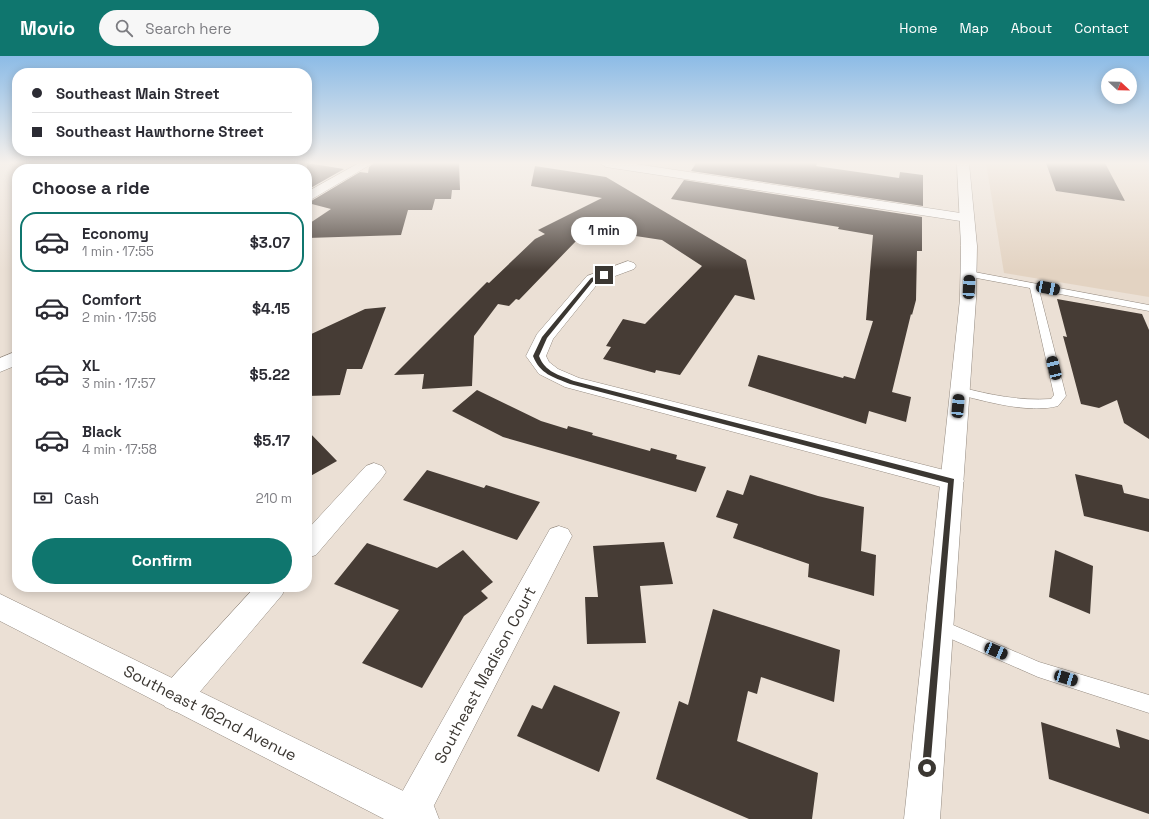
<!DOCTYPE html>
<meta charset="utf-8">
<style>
body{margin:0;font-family:"Space Grotesk",sans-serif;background:#f7f7f7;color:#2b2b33;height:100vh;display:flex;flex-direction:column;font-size:15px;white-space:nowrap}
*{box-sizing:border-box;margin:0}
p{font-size:13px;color:#7c7c81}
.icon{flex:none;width:22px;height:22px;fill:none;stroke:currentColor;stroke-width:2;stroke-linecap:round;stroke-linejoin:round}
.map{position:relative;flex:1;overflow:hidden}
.panel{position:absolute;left:12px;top:108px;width:300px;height:428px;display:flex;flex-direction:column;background:#fff;border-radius:16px;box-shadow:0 2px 10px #0003}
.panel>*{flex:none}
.banner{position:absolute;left:12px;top:12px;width:300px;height:88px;border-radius:16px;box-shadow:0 2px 10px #0003;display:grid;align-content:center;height:88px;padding:0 20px;background:#fff}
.needle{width:26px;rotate:112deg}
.controls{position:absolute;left:1101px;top:12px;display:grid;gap:8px}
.controls a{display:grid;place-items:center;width:36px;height:36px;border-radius:50%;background:#fff;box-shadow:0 2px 10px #0003;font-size:20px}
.end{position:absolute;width:18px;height:18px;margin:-9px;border:5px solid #3b3732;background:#fff;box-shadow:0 0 0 2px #fff}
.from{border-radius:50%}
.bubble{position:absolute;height:28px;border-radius:14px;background:#fff;box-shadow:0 2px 10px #0003;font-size:13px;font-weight:700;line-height:28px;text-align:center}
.car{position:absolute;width:12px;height:24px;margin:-12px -6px;border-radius:5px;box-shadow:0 0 3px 1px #0007;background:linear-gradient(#222 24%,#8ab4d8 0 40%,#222 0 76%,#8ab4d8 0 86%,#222 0)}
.banner b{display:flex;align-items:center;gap:14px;height:38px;font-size:15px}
.banner b+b{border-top:1px solid #e1e1e2}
.banner i{width:10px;height:10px;background:#2b2b33}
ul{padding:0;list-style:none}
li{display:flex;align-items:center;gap:12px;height:60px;margin:0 8px 6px;padding:0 12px;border:2px solid transparent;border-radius:16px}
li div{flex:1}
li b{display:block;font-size:15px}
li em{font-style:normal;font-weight:700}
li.on{border-color:#0f766e}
li>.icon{width:36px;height:36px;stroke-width:1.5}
h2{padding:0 20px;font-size:18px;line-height:48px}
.pay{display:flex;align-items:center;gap:10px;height:44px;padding:0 20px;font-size:15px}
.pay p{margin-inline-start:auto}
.action{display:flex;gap:8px;margin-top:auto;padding:8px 20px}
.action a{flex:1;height:46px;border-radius:24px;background:#0f766e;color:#fff;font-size:16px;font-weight:700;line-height:46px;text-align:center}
header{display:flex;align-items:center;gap:24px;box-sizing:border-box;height:56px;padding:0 20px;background:#0f766e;color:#fff}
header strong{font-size:19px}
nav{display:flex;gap:22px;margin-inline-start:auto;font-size:14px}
.search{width:280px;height:36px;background:#f7f7f7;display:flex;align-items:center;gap:10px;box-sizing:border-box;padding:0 14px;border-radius:22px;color:#7c7c81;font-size:15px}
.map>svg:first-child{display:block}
.built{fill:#e3d3c2}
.building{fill:#463c35}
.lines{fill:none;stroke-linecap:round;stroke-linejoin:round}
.service-casing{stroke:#948a80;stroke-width:1}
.minor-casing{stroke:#948a80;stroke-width:1}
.tertiary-casing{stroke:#948a80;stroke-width:1}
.secondary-casing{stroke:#948a80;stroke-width:1}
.service{fill:#fff;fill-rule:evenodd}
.minor{fill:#fff;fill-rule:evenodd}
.tertiary{fill:#fff;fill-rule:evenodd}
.secondary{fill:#fff;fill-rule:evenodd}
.route{fill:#3b3732}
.labels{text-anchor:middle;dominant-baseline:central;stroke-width:4;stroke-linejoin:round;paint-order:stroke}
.near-street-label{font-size:16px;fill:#3b3732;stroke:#fff}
</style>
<header>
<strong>Movio</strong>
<div class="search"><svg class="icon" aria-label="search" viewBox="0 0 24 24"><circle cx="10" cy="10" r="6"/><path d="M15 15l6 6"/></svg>Search here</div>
<nav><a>Home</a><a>Map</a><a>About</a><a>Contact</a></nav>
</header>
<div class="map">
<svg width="1149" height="763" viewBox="0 0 1149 763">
<rect width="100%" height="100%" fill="#ebe0d5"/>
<!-- built -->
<path class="built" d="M986,107h163v134l-145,-24z"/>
<!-- building -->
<path class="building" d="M307,107l37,6 -37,21z
M374,107h85l1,27h-8l-1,9h-16l-3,11h-24l-7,25 -94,3v-13l24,-16 -23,-6 52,-31 8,1 1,-6z
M696,107h121l-1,3 83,12 1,-6 23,3v31l-232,-35z
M1046,107h59l20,38 -69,-10z
M535,110l71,11 140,83 9,40 -20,-5 -55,80 -24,-5 -1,3 -52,-14 8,-12 -5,-1 17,-27 22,5 57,-58 -40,-26 -66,-10 -19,10 -58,60 -3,-1 -7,7 -11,-2 -24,32 -2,50 -50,3 2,-15 -30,1 93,-93 2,1 46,-44 10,-5 -7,-4 64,-32 -71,-12z
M684,124l238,37v34h-5l-1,49 -4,15 -1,-1 -19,78 19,5 -5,25 -37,-11 -3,13 -118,-38 10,-31 85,23 1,-2 11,3 18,-58 -7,-1 7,-85 -35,-6 1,-2 -168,-28z
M1057,243l85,15 7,16v109l-25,-16 -7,-23 -18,8 -18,-4 -18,-68 4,1z
M386,251l-24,62h-15l-7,26 -33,1v-60l58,-27z
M477,334l64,31 26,8 1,-3 25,7 -1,2 58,16 1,-3 26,7 -1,4 30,8 -10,25 -193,-55 -51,-26z
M307,374l30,31 -30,17z
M427,414l57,18 2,-3 54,17 -23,38 -114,-40z
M1075,418l47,11 2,8 25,6v33l-65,-16z
M750,419l68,21 46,11 -3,44 15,4 -2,41 -66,-19 1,-13 -76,-26 5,-14 -22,-7 11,-27 16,5z
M664,486l9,42 -33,2 6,57 -59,1 -2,-47h13l-5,-51z
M367,487l70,25 26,-18 30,32 -12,9 7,7 -24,18 -42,72 -60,-25 37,-53 -65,-26z
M1055,494l38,16 -3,48 -41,-17z
M713,553l127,41 -6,52 -73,-25 -4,17 -9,-3 -11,50 81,32 -6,46h-63l-93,-40 23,-78 9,4z
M554,629l66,27 -21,60 -82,-36 15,-31 10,4z
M1041,666l79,26 -4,-19 33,11v74l-100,-35z"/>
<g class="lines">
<defs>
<path id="service" d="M969,215l180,34v6l-110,-21 27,106 -8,10c-30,8 -73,-5 -102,-12l-2,-3 6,-4c30,8 60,14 91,12l3,-4 -24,-107 -64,-12v-4z
M939,563l100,43 110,33v18l-111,-36 -105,-46 -2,-5 2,-5z"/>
<path id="minor" d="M114,107h23l17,3 2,3h-24l-16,-3z
M359,107h14l-66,39v-10z
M600,107h29l338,51 5,1 2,3 -2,3 -5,1 -361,-55z
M628,205l6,2 2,3 -2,3 -35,13 -46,57 -7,17 3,6 9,7 21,9 373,94 8,3 4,6 -4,6 -8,3 -387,-103 -26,-13 -13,-18 11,-22 50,-58z
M17,295v14l-17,7v-14z
M374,407l8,3 4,6 -4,6 -66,77 -9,3v-28l59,-64z
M559,470l9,3 4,7 -145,283h-33l-2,-5 5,-13 153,-272z
M255,531h31l-4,8 -95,112 -11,5 -11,-5 -5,-11 5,-11z"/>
<path id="tertiary" d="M957,107h12l8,83 -1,53 -36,520h-36l56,-520 1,-53z"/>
<path id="secondary" d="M0,538l434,212 5,13h-55l-384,-198z"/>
</defs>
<!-- service casing -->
<use href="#service" class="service-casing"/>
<!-- minor casing -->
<use href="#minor" class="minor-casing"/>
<!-- tertiary casing -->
<use href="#tertiary" class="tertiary-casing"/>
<!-- secondary casing -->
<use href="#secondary" class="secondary-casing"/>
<!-- service -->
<use href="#service" class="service"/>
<!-- minor -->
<use href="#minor" class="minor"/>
<!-- tertiary -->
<use href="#tertiary" class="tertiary"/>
<!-- secondary -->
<use href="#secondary" class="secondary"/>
</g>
<!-- sky -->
<linearGradient id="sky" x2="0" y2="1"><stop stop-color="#8cbbe6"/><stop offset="0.5" stop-color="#f6f1ec"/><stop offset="1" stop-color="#f6f1ec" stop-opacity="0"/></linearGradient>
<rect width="1149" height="214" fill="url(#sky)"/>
<!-- route -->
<path class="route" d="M603,218l4,1 -13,5 -47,58 -8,18c6,16 20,19 35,25l380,98 -24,292 -3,2 -4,-2 -1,-3 26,-285 -378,-99c-17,-7 -30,-10 -37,-28l9,-19 49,-59z"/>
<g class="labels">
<!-- near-street labels -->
<g class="near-street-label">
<text transform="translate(485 619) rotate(-62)">Southeast Madison Court</text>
<text transform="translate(210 657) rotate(27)">Southeast 162nd Avenue</text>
</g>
</g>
</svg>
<div class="controls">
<a><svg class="needle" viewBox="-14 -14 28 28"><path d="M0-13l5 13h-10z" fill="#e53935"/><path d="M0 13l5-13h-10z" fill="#7c7c81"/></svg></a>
</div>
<i class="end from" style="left:927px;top:712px"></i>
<i class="end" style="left:604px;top:219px"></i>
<div class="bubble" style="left:571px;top:161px;width:66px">1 min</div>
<i class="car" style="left:969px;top:231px;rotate:3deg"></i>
<i class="car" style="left:1048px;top:232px;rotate:101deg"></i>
<i class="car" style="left:1054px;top:312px;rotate:346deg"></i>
<i class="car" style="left:958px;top:350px;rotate:5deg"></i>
<i class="car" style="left:996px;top:595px;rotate:113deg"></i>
<i class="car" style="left:1066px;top:622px;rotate:107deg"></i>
<div class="banner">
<b><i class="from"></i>Southeast Main Street</b>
<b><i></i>Southeast Hawthorne Street</b>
</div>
<section class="panel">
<h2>Choose a ride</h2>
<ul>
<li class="on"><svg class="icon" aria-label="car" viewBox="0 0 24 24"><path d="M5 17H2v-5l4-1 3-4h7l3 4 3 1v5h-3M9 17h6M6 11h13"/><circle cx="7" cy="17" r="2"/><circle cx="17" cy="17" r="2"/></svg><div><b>Economy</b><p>1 min · 17:55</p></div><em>$3.07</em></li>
<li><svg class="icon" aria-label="car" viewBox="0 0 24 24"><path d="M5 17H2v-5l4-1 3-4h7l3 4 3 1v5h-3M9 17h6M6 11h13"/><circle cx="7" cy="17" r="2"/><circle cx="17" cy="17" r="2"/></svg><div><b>Comfort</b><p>2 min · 17:56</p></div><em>$4.15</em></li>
<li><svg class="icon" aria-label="car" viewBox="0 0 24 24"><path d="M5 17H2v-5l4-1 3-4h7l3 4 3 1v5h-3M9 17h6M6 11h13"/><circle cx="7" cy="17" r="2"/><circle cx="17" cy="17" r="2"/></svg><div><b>XL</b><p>3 min · 17:57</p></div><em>$5.22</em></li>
<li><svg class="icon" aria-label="car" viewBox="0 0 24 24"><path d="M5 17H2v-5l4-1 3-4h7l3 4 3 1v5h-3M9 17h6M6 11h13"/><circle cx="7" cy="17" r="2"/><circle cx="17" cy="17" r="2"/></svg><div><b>Black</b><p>4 min · 17:58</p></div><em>$5.17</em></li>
</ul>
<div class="pay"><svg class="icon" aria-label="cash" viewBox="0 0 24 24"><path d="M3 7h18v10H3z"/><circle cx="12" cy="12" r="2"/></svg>Cash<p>210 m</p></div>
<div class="action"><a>Confirm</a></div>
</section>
</div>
